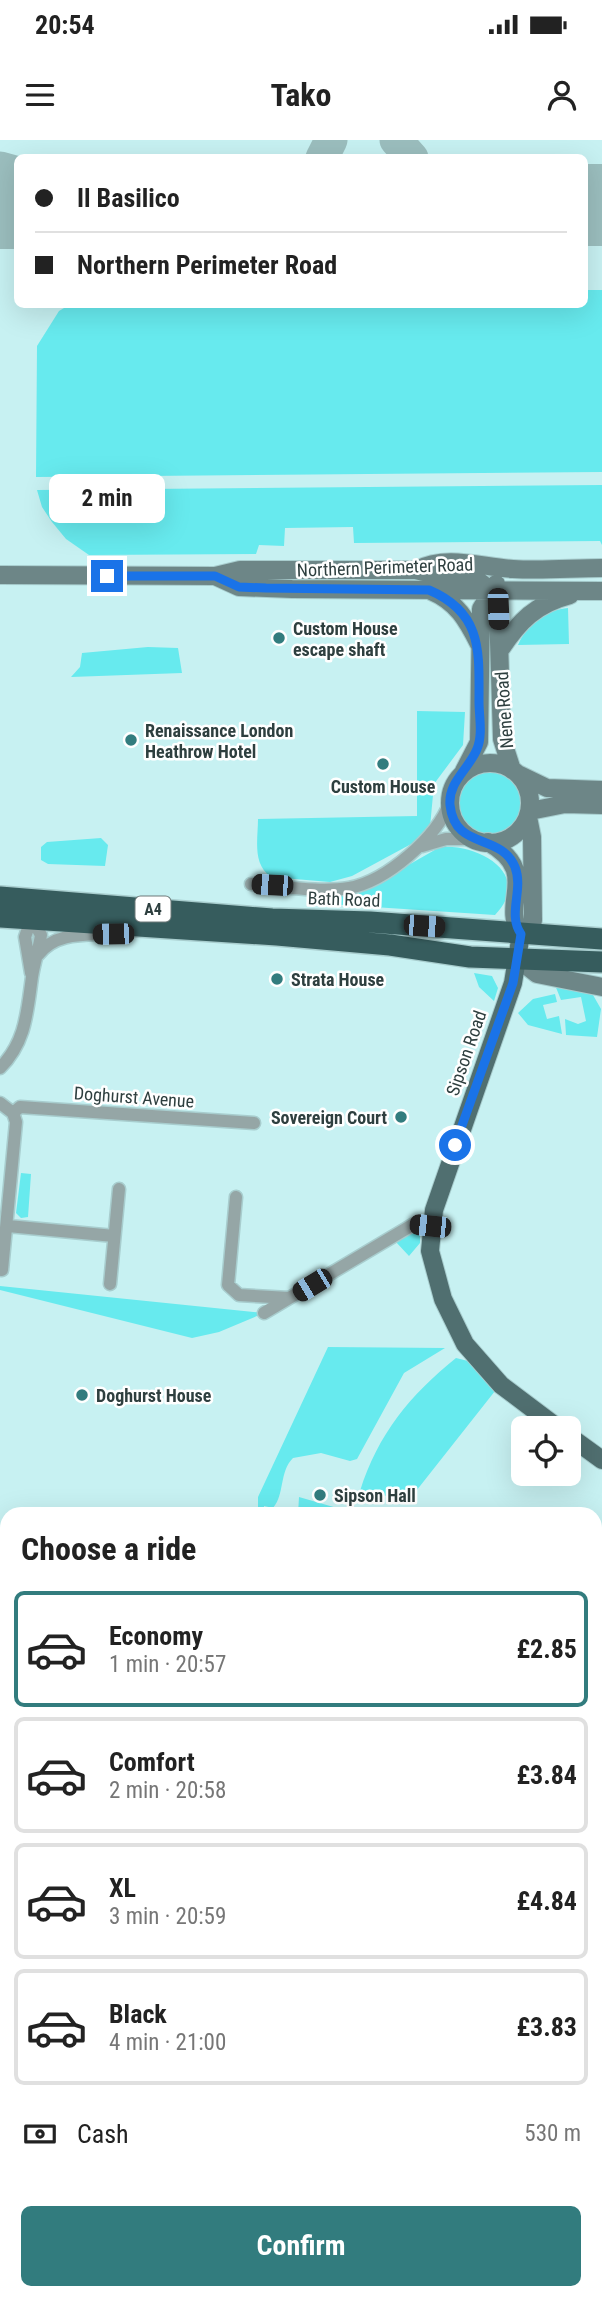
<!DOCTYPE html>
<meta charset="utf-8">
<style>
body{margin:0;font-family:"Roboto Condensed",sans-serif;background:#f2f2f2;color:#222;height:100vh;display:flex;flex-direction:column;font-size:26px;white-space:nowrap}
*{box-sizing:border-box;margin:0}
p{font-size:23px;color:#767676}
.icon{flex:none;width:38px;height:38px;fill:none;stroke:currentColor;stroke-width:2;stroke-linecap:round;stroke-linejoin:round}
.map{position:relative;flex:1;overflow:hidden}
.drawer{position:absolute;left:0px;top:1367px;width:602px;height:793px;display:flex;flex-direction:column;background:#fff;border-radius:21px 21px 0 0;box-shadow:0 7px 28px #0002}
.drawer>*{flex:none}
.banner{position:absolute;left:14px;top:14px;width:574px;height:154px;border-radius:10px;box-shadow:0 7px 28px #0002;display:grid;align-content:center;height:154px;padding:0 21px;background:#fff}
.fabs{position:absolute;left:511px;top:1276px;display:grid;gap:14px}
.fabs a{display:grid;place-items:center;width:70px;height:70px;border-radius:10px;background:#fff;box-shadow:0 7px 28px #0002;font-size:35px}
.end{position:absolute;width:32px;height:32px;margin:-16px;border:9px solid #1a73e8;background:#fff;box-shadow:0 0 0 4px #fff}
.from{border-radius:50%}
.bubble{position:absolute;height:49px;border-radius:10px;background:#fff;box-shadow:0 7px 28px #0002;font-size:23px;font-weight:700;line-height:49px;text-align:center}
.car{position:absolute;width:21px;height:42px;margin:-21px -10px;border-radius:9px;box-shadow:0 0 5px 2px #0007;background:linear-gradient(#222 24%,#8ab4d8 0 40%,#222 0 76%,#8ab4d8 0 86%,#222 0)}
.banner b{display:flex;align-items:center;gap:24px;height:66px;font-size:26px}
.banner b+b{border-top:2px solid #e0e0e0}
.banner i{width:18px;height:18px;background:#222}
ul{padding:0;list-style:none}
li{display:flex;align-items:center;gap:21px;height:116px;margin:0 14px 10px;padding:0 7px;border:4px solid #e0e0e0;border-radius:10px}
li div{flex:1}
li b{display:block;font-size:26px}
li em{font-style:normal;font-weight:700}
li.active{border-color:#327c7e}
li>.icon{width:63px;height:63px;stroke-width:1.5}
h2{padding:0 21px;font-size:32px;line-height:84px}
.pay{display:flex;align-items:center;gap:18px;height:77px;padding:0 21px;font-size:26px}
.pay p{margin-inline-start:auto}
.cta{display:flex;gap:14px;margin-top:auto;padding:14px 21px}
.cta a{flex:1;height:80px;border-radius:10px;background:#327c7e;color:#fff;font-size:28px;font-weight:700;line-height:80px;text-align:center}
.status{display:flex;justify-content:space-between;align-items:center;height:49px;padding:0 35px;background:#fff;direction:ltr}
.status svg{height:19px;fill:currentColor}
header{display:flex;justify-content:space-between;align-items:center;height:91px;padding:0 21px;background:#fff;font-size:32px;font-weight:700}
.map>svg:first-child{display:block}
.green{fill:#67eaee}
.lines{fill:none;stroke-linecap:round;stroke-linejoin:round}
.taxiway{stroke:#9bbebe;stroke-width:33}
.runway{stroke:#9bbebe;stroke-width:82}
.street-casing{stroke:#a8cdce;stroke-width:15}
.secondary-casing{stroke:#a8cdce;stroke-width:20}
.primary-casing{stroke:#a8cdce;stroke-width:20}
.highway-casing{stroke:#a8cdce;stroke-width:24}
.street{stroke:#95a6a6;stroke-width:12}
.secondary{stroke:#6d8687;stroke-width:18}
.primary{stroke:#506f70;stroke-width:18}
.highway{stroke:#365c5d;stroke-width:21}
.route{stroke:#1a73e8;stroke-width:9}
.poi-dot{fill:#327c7e;stroke:#fff;stroke-width:2.5}
.labels{text-anchor:middle;dominant-baseline:central;stroke-width:5;stroke-linejoin:round;paint-order:stroke}
.shield{fill:#fff;stroke:#6d7979;stroke-width:2}
.shield-label{font-size:16px;font-weight:bold;fill:#2e3f3f}
.street-label{font-size:18px;fill:#2e3f3f;stroke:#fff}
.poi-label{font-size:18px;font-weight:bold;fill:#2e3f3f;stroke:#fff;text-anchor:start}
</style>
<div class="status"><b>20:54</b><svg viewBox="0 0 49 12"><path d="M0 12V9h3v3zM5 12V6h3v6zM10 12V3h3v9zM15 12V0h3v12zM26 1h20v11H26zM47 4h2v5h-2z"/></svg></div>
<header><svg class="icon" aria-label="menu" viewBox="0 0 24 24"><path d="M4 6h16M4 12h16M4 18h16"/></svg>Tako<svg class="icon" aria-label="person" viewBox="0 0 24 24"><circle cx="12" cy="8" r="4"/><path d="M4 21q1-7 8-7t8 7"/></svg></header>
<div class="map">
<svg width="602" height="2159" viewBox="0 0 602 2159">
<rect width="100%" height="100%" fill="#c7f1f2"/>
<!-- green -->
<path class="green" d="M585,150h17v182l-566,5 1,-131 22,-35 10,-6 515,-1z
M602,345v60l-2,-4 -246,2 -1,-16 -68,1 -1,18 -25,-1 -3,9 -167,1 -23,-16 -14,-17 -10,-15 -5,-17z
M568,468l1,36 -51,1c9,-21 28,-35 50,-37z
M148,507l30,1 4,25 -111,4 9,-10 2,-14z
M417,571l48,1 -2,33 -29,39 -4,43 -4,9 -74,40 -22,6 -59,-5c-19,-13 -13,-38 -13,-58l159,-3z
M459 663a32 32 0 1 1 64 0a32 32 0 1 1-64 0Z
M101,698l7,7 -3,21 -57,-2 -7,-4v-13l6,-5z
M440,707c39,-4 94,28 55,68l-182,-12 11,-7h30z
M474,833l18,3 6,12 -4,13 -15,-14z
M555,845l38,10 8,14 -4,28 -31,-2 -1,-16 13,5 8,-3 -5,-24 -20,3z
M555,854l2,8 -14,3 4,14 12,-3 3,18 -34,-9 -10,-12 15,-14z
M21,1033l10,1 -3,43 -7,1 -5,-5z
M409,1093l11,1v9l-11,13 -14,-15z
M0,1146l264,27 -45,19 -27,6 -192,-48z
M328,1207l117,1 -41,25 -47,86 -7,2 -29,-8 -28,5c-14,14 -8,36 -20,50l-9,-2v8h-6v-17z
M456,1218l12,3 27,30 -86,109 -49,-9c18,-57 50,-96 96,-133z
M299,1357l38,11 -2,6h-37z
M0,1728l7,2v422h414l12,7h-433z
M595,2119l3,40h-43l1,-6 39,-1z"/>
<g class="lines">
<!-- taxiway -->
<path class="taxiway" d="M396,0l16,18
M322,18l9,-18
M0,28l18,5"/>
<!-- runway -->
<path class="runway" d="M584,65h18
M0,68h18"/>
<defs>
<path id="street" d="M422,706l24,-7h26
M251,744c31,2 68,9 98,4 38,-7 88,-51 101,-86
M38,815c20,-27 56,-18 86,-22
M31,833l-6,-36 7,-20
M0,928c26,-26 27,-56 32,-91 2,-14 7,-28 9,-42l-9,-16
M0,963l13,10 3,9 -14,148
M13,973l7,-6 234,16
M236,1057l-8,88 11,10 50,3
M8,1086l106,10
M110,1144l9,-95
M264,1173l150,-89 16,2"/>
<path id="secondary" d="M416,430c38,11 65,-8 82,39l4,130 10,31
M0,435l215,1 25,-6h176c32,-16 64,-3 97,-1 30,2 60,-1 89,-1
M215,436l24,11 53,2 310,2
M431,451c26,11 36,29 48,53
M500,510c19,-29 36,-46 70,-55
M450 663a40 40 0 1 1 80 0a40 40 0 1 1-80 0Z
M464,631l15,-29 2,-133 15,-25
M518,634l29,14 55,2
M530,671l35,-7 37,1
M488,702c54,31 11,60 33,92l11,-8 1,-6 -1,-83 -4,-20
M519,820l18,14 65,13"/>
<path id="primary" d="M521,794l-8,49 -79,227 -4,41 13,48 22,45 36,41 57,43
M569,1296l33,24"/>
<path id="highway" d="M0,757l272,22 98,3 232,17
M0,777l277,18 113,10 80,12 132,5"/>
</defs>
<!-- street casing -->
<use href="#street" class="street-casing"/>
<!-- secondary casing -->
<use href="#secondary" class="secondary-casing"/>
<!-- primary casing -->
<use href="#primary" class="primary-casing"/>
<!-- highway casing -->
<use href="#highway" class="highway-casing"/>
<!-- street -->
<use href="#street" class="street"/>
<!-- secondary -->
<use href="#secondary" class="secondary"/>
<!-- primary -->
<use href="#primary" class="primary"/>
<!-- highway -->
<use href="#highway" class="highway"/>
</g>
<g class="lines">
<!-- route -->
<path class="route" d="M107,436h108l24,11 27,1 163,2c54,23 50,62 50,112 0,14 4,33 -2,47 -8,20 -29,33 -27,56 5,46 50,27 65,62 9,23 -8,47 6,67l-8,49 -58,162"/>
</g>
<!-- markers -->
<g class="poi-dot">
<circle cx="279" cy="498" r="7"/>
<circle cx="131" cy="600" r="7"/>
<circle cx="383" cy="624" r="7"/>
<circle cx="277" cy="839" r="7"/>
<circle cx="401" cy="977" r="7"/>
<circle cx="82" cy="1255" r="7"/>
<circle cx="320" cy="1355" r="7"/>
</g>
<g class="labels">
<!-- shield labels -->
<rect class="shield" x="135.5" y="756.5" width="35" height="25" rx="5"/>
<g class="shield-label">
<text x="153" y="769">A4</text>
</g>
<!-- street labels -->
<g class="street-label">
<text transform="translate(385 427) rotate(-2)">Northern Perimeter Road</text>
<text transform="translate(504 570) rotate(-94)">Nene Road</text>
<text transform="translate(344 759) rotate(2)">Bath Road</text>
<text transform="translate(466 913) rotate(-71)">Sipson Road</text>
<text transform="translate(134 957) rotate(4)">Doghurst Avenue</text>
</g>
<!-- poi labels -->
<g class="poi-label">
<text x="293" y="488">Custom House<tspan x="293" dy="21">escape shaft</tspan></text>
<text x="145" y="590">Renaissance London<tspan x="145" dy="21">Heathrow Hotel</tspan></text>
<text x="383" y="646" text-anchor="middle">Custom House</text>
<text x="291" y="839">Strata House</text>
<text x="387" y="977" text-anchor="end">Sovereign Court</text>
<text x="96" y="1255">Doghurst House</text>
<text x="334" y="1355">Sipson Hall</text>
</g>
</g>
</svg>
<div class="fabs">
<a><svg class="icon" aria-label="locate" viewBox="0 0 24 24"><circle cx="12" cy="12" r="6"/><path d="M12 2v4M12 18v4M2 12h4M18 12h4"/></svg></a>
</div>
<i class="end from" style="left:455px;top:1005px"></i>
<i class="end" style="left:107px;top:436px"></i>
<div class="bubble" style="left:49px;top:334px;width:116px">2 min</div>
<i class="car" style="left:498px;top:469px;rotate:178deg"></i>
<i class="car" style="left:272px;top:745px;rotate:273deg"></i>
<i class="car" style="left:424px;top:786px;rotate:94deg"></i>
<i class="car" style="left:113px;top:794px;rotate:269deg"></i>
<i class="car" style="left:430px;top:1086px;rotate:276deg"></i>
<i class="car" style="left:312px;top:1145px;rotate:239deg"></i>
<div class="banner">
<b><i class="from"></i>Il Basilico</b>
<b><i></i>Northern Perimeter Road</b>
</div>
<section class="drawer">
<h2>Choose a ride</h2>
<ul>
<li class="active"><svg class="icon" aria-label="car" viewBox="0 0 24 24"><path d="M5 17H2v-5l4-1 3-4h7l3 4 3 1v5h-3M9 17h6M6 11h13"/><circle cx="7" cy="17" r="2"/><circle cx="17" cy="17" r="2"/></svg><div><b>Economy</b><p>1 min · 20:57</p></div><em>£2.85</em></li>
<li><svg class="icon" aria-label="car" viewBox="0 0 24 24"><path d="M5 17H2v-5l4-1 3-4h7l3 4 3 1v5h-3M9 17h6M6 11h13"/><circle cx="7" cy="17" r="2"/><circle cx="17" cy="17" r="2"/></svg><div><b>Comfort</b><p>2 min · 20:58</p></div><em>£3.84</em></li>
<li><svg class="icon" aria-label="car" viewBox="0 0 24 24"><path d="M5 17H2v-5l4-1 3-4h7l3 4 3 1v5h-3M9 17h6M6 11h13"/><circle cx="7" cy="17" r="2"/><circle cx="17" cy="17" r="2"/></svg><div><b>XL</b><p>3 min · 20:59</p></div><em>£4.84</em></li>
<li><svg class="icon" aria-label="car" viewBox="0 0 24 24"><path d="M5 17H2v-5l4-1 3-4h7l3 4 3 1v5h-3M9 17h6M6 11h13"/><circle cx="7" cy="17" r="2"/><circle cx="17" cy="17" r="2"/></svg><div><b>Black</b><p>4 min · 21:00</p></div><em>£3.83</em></li>
</ul>
<div class="pay"><svg class="icon" aria-label="cash" viewBox="0 0 24 24"><path d="M3 7h18v10H3z"/><circle cx="12" cy="12" r="2"/></svg>Cash<p>530 m</p></div>
<div class="cta"><a>Confirm</a></div>
</section>
</div>
